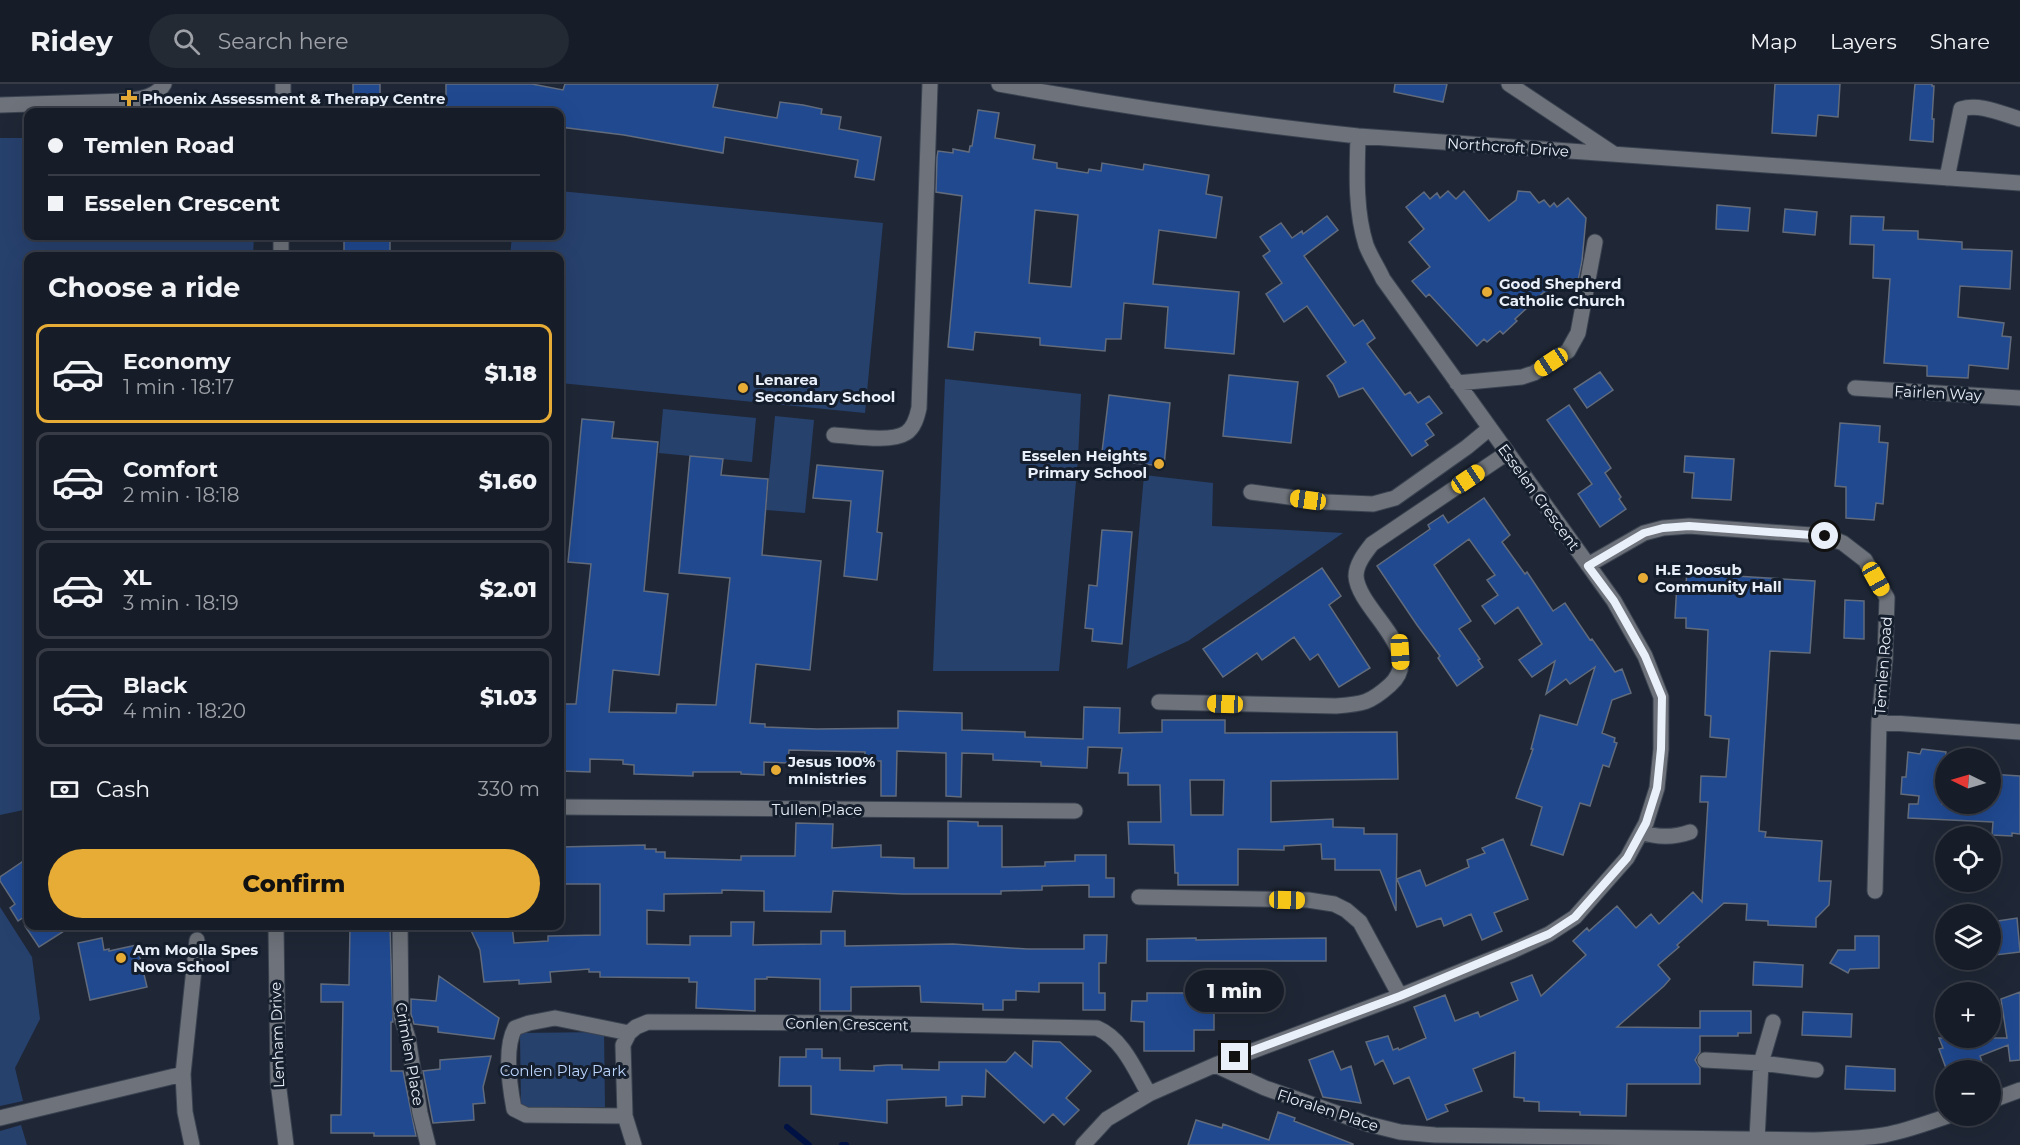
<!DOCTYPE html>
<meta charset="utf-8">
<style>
body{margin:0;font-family:Montserrat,sans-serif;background:#242a34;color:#f1f3f6;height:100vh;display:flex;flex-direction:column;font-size:22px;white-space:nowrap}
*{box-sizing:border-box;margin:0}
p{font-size:20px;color:#9ea2a8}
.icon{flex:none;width:33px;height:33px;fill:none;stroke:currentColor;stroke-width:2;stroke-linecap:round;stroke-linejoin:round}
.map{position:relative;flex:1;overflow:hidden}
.drawer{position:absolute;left:24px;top:168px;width:540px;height:678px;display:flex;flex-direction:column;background:#171d28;border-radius:12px;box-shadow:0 6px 24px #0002,0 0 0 2px #363b45}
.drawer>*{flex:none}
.top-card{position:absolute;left:24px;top:24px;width:540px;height:132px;border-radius:12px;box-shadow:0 6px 24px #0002,0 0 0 2px #363b45;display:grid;align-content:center;height:132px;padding:0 24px;background:#171d28}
.needle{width:39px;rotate:275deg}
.buttons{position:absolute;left:1935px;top:664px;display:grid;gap:12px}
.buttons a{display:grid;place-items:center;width:66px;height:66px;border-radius:50%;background:#171d28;box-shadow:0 6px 24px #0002,0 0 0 2px #363b45;font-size:30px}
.end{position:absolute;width:27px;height:27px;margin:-14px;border:8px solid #eaf0fa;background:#111;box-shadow:0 0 0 3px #111}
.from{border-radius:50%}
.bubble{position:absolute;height:42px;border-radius:21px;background:#171d28;box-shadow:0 6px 24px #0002,0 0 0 2px #363b45;font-size:20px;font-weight:800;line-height:42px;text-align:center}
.car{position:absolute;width:18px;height:36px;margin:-18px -9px;border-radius:8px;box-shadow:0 0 4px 2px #0007;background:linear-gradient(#f5c518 24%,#345 0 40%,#f5c518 0 76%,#345 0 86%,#f5c518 0)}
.top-card b{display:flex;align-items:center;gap:21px;height:57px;font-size:22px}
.top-card b+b{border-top:2px solid #363b45}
.top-card i{width:15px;height:15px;background:#f1f3f6}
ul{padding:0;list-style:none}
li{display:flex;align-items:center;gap:18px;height:99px;margin:0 12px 9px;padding:0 12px;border:3px solid #363b45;border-radius:12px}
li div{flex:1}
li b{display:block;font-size:22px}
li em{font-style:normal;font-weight:800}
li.active{border-color:#e7ac36}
li>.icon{width:54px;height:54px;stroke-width:1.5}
h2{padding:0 24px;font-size:27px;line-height:72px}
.pay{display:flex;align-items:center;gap:15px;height:66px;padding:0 24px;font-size:22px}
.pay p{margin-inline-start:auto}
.button{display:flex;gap:12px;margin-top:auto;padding:12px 24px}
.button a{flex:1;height:69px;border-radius:36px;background:#e7ac36;color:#111;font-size:24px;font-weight:800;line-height:69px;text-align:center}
header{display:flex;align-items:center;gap:36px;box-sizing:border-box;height:84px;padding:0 30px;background:#171d28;border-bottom:2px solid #363b45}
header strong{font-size:28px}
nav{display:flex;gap:33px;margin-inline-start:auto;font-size:21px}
.search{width:420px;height:54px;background:#242a34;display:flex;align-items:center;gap:15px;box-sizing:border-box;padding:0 21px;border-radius:33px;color:#9ea2a8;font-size:22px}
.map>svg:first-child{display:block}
.green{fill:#27416d}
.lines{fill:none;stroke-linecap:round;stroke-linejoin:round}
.stream{stroke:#014;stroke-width:6}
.building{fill:#204990;stroke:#616b7c;stroke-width:1.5;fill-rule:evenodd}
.minor-casing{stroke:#3b4351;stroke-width:17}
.minor{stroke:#6e737b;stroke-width:15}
.route{stroke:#eaf0fa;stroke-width:8}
.poi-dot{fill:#e7ac36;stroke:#151e2c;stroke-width:2}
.labels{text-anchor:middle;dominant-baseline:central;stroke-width:6;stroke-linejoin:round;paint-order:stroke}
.poi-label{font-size:15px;font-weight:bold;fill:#eaf0fa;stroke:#151e2c;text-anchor:start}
.street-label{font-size:15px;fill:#eaf0fa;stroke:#151e2c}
.park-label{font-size:15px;fill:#bcd5fd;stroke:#151e2c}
</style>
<header>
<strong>Ridey</strong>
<div class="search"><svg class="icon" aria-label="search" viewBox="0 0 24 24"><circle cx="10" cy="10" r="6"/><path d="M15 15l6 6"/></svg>Search here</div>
<nav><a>Map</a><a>Layers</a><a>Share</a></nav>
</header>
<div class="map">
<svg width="2020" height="1061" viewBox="0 0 2020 1061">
<rect width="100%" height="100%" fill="#1f2736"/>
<!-- green -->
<path class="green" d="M0,54h28v98h226l-1,20h-225v553l-28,6z
M560,107l323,32 -18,190 -305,-30v-127h-50l2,-20h48z
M945,295l136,15 -3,65 -19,212h-126z
M663,325l93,9 -4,44 -93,-9z
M775,332l39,4 -9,93 -39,-3z
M1144,391l69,8 -1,43 131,7 -155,108 -61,28z
M0,823l32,50 8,62 -25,49 8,33 -23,5z
M604,948l1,75 -84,1 -1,-75z
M21,1041l6,20h-27v-14z"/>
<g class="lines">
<!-- stream -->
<path class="stream" d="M787,1043l22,18
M842,1061h4"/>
</g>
<!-- building -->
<path class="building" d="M353,0h27v18l-27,-1z
M446,0h86l31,6 2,-6h153l-5,23 64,11 3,-16 23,3 19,4 -1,5 20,3 -2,12 42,8 -7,43 -19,-3 3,-17 -133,-23 -2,16 -99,-18 -64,-8v-15h-114z
M1395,0h52l-4,18 -49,-10z
M1775,0h65l-2,33 -20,-2 -2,21 -44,-3z
M1915,0h17v2h2l-2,33h2l-1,23 -23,-2z
M978,26l21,3 -4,25 40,7 -2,14 24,4v5l31,5 1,-4 12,2 1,-8 41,7 1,-6 65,11 -3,19 16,3 -6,41 -57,-8 -6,54 86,8 -5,62 -69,-6 3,-41 -44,-4 -3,36h-15l-1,12 -65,-6v-7l-65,-6 -2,18 -25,-3 14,-151 -26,-4 1,-35 1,-6 15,2v-4l16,3 1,-6h2zM1035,126l43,5 -7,72 -42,-4z
M1448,107l8,8 8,-8 25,30 27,-21 2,-9 12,1 9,11 5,-3 6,7 4,-4 3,4 11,-9 18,20 -4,43 -6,30 -9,-9 -8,6h-6l-4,6 -5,-2 -29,27 2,2 -14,13 -3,-3 -13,11 -3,-3 -7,7 -48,-52 -3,3 -14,-16 18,-14 -21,-25 15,-13 -18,-22 18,-15 6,7 7,-6 3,5z
M1717,121l33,3 -2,23 -32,-2z
M1785,125l32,3 -2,23 -32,-3z
M1327,132l11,14 -34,26 50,70 9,-6 12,18 -8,6 38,51 5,-3 8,11 11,-7 13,17 -16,11 8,11 -9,6 3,4 -16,11 -49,-68 -24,9 -6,-13 -6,-8 19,-14 -39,-56 -23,16 -18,-28 16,-11 -19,-27 7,-5 -10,-14 21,-14 11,15 10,-7 1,3z
M1851,132l33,1 -1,13 35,1v8l44,3v7l50,2 -2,38 -50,-3 -2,31 46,6 -2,13 9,1 -3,32 -39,-4 -1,13 -41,-2v-10l-43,-3 6,-84 -17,-1 1,-33 -24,-1z
M344,152h46v19l-46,1z
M1600,288l13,18 -26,18 -13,-19z
M1229,291l69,7 -7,61 -68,-7z
M1109,311l61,8 -6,63 -63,-6z
M1569,321l42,63 -6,5 16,24 -2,2 7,10 -26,18 -22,-33 14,-10 -45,-64z
M582,335l32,3 -2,16 46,4 -14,149 24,3 -9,81 -46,-5 -4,42 67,1 1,-9 39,1 14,-127 -51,-5 11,-117 33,3 -2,16 47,4 -6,76 59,6 -11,109 -54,-6 -6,59 15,1v3l52,2 81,-1v-17l64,2v17l63,2v5l58,2 1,-32 36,1 -1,25 43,-1v-12h63v13l172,-1 1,47 -127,2v41l62,-3v8l31,1v6h33l-1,77 -16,-41h-45v-11h-13l-1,-15 -37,2v4l-46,-1v36h-60v-12h-3l-1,-28 -45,-1 -1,-22h33l-1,-37h-32v-12h-9l3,-25 -34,-1 -1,21 -46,-2v-4l-48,-2v-6l-31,-1 -1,44 -15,-1v-43l-49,-2 -1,45h-15v-35h-16v-9l-76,-2 -1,13 -24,-1v13l-23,-1v-2h-48v4l-59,-2v-9l-11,-1v-4l-33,-1v13l-30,-1v-67h16l15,-140 -23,-2zM1190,696h34l-1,35h-32z
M1840,339l40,3 -1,16 9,1 -5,61 -7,-1 -2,17 -28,-2v-31l-11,-1z
M1685,372l49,3 -3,41 -39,-2 2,-25 -10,-1z
M817,381l66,6 -6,61 5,1 -5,47 -33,-4 7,-75 -38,-3z
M1484,414l26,37 -8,7 23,32 2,-2 26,39 12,-8 25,37 2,-1 23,33 7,-3 9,24 -19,7 -10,33 13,5 -1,4 3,1 -8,24 -6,-2 -13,41 -10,-3 -17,52 -32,-10 11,-38 -26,-9 17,-49h-2l9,-34 37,10 18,-58 -25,17 -4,-5 -20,15 9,-33 -23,16 -13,-17 23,-16 -24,-37 -23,17 -13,-18 16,-11 -11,-15 8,-5 -26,-36 -35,26 37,56 -12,8 21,30 -2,1 5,7 -26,19 -19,-28 2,-2 -23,-31 -40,-59 53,-37 -2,-4 15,-10 5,8z
M1102,446l30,2 -10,112 -30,-3 1,-12 -8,-1 4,-43 8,1z
M1322,484l19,28 -12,9 41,63 -31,19 -21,-33 -8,6 -16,-23 -32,23 -5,-7 -34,24 -20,-28z
M1687,489l128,8 -5,72 -40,-2 -11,180 7,1 -1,5 57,4 -3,40h12l-2,24 -13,13v9l-48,-2v-4l-22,-1 1,-16 -23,-1 -47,42 2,2 -21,18 12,14 -6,7 -47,41 83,1v-17h51v22h-13v3h-38v16l-5,8 5,8v16h-73l-1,32 -46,-1v-3l-41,-1v-9l-15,-1v-3l-10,-1 1,-45 -42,17 9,22 -37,14 3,6 -21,9 -18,-43 -15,7 -11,-24 -8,5 -9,-23 22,-6 5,14 5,-2 1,2 27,-12 -12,-31 31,-12 10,26 23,-9 2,5 38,-17 -7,-17 21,-8 9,21 45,-41 -13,-14 14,-13 2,3 28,-25 19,22 15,-14 8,10 34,-32 9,10 6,-100h-8l1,-26 25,1 3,-38 -19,-2 1,-21 -6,-1 3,-85 -22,-2v-10h-11l2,-35h9z
M1845,516l19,1v38l-20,-1z
M1922,665l24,3 -4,52h48v-30l30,2v58l-8,-1v3l-20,-1 1,-13 -85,-4 1,-14h9l1,-8 -18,-2 1,-17h4l2,-25 12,2z
M948,737l30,1v4h24v41l43,-1v-4l30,-1v-6h31v23h8v19h-25v-12l-47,1v4l-41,1v3h-98l-70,-3 -2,21 -67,-1v-20l-42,-1v3l-58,1v17l-17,-1v34l43,1v-9h41v-14h23l-1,23 68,-1v-13h24v15l108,-2 74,5h57v-14h23l-1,28h-7v30h6v17h-22v-27h-44v9l-23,-1v9h-13v10h-20v-6l-62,-2 -1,-16 -69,1v24h-31v-32l-53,-2v2h-12v32l-59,-3 1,-26h-8v-4l-89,-1v-5h-11v-3l-39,3 1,10 -32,2v-4l-35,2 -4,-32 -11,-24h43l2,17 34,-2v-5l52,-1v-51h-40v-37l85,-2v4h11v3h9v6l76,2v-4h54l1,-33 37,1 -1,24 49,-3v12l33,1v10h34z
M1503,755l25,60 -34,14 8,18 -20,9 -11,-26 -27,12 -3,-8 -24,9 -20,-48 23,-9 6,16 43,-19 -2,-7 18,-7 -3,-5z
M28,774v67l-4,-8 -6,4 -8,-13 5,-4 -15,-23v-4z
M2017,834l3,34 -25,3 -4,-26 8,-1 -1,-7z
M25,842h47l-33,21z
M350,842h40l3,96h-2v49h12l13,65h-42v-3h-43v-18h10l2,-113h-22v-18l28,1z
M1855,852h24v32l-29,1 -2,4 -18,-10 8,-13h17z
M102,854l2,12 5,-1v2l28,-6 10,42 -57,13 -12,-57z
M1196,854v2l130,-2v23h-179v-22z
M1754,878l49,3 -1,22 -49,-2z
M439,892l60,42 -5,21 -56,-7v-5l-24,-3 -3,-10v-15l25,2z
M2020,908v68l-10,1 -2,-16 -28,11 5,15h-38l-8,-22 4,-1 -4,-10h68l-6,-39z
M1147,909h50v16h17v21h-20v21h-50v-29l-13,-1 1,-20h15z
M1803,928l49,2 -1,23 -49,-2z
M1033,957l27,1 31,29 -25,27 13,12 -15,15 -11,-11 -9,9 -58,-53 -1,27 -23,-1v9l-16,1v-9l-59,3v23l-76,-9v-28h-32l1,-29h26v-8h16v9h18v12l34,1v-5l13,-1h15v4l37,1v-8h67l9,-10 17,15z
M1333,967l8,19 10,-4 10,37 -38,-6 -14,-37z
M491,972l-8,31 2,16 -12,1 1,16 -41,3 -10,-52 17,-2v-9z
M1846,982l49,3v22l-50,-2z
M1278,1028l17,6 -1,3 59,23v1h-165l8,-25 26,8 1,-4 46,16z"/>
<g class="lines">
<defs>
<path id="minor" d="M999,0c119,22 239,39 359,52l662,47
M1509,0l105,70
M0,21l126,-4c13,-2 31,-4 38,-17
M283,28v-28
M1947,94l14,-69c19,-6 41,5 59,10
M281,172v-20
M1457,299l65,-6 12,-4 34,-22 10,-18 17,-91
M1855,304l165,10
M834,351c19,1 56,8 72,-2 8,-5 11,-16 13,-25l11,-324
M1251,408l75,10 47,2 22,-6 72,-51 23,-19
M1588,481l56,-32 19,-5 26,-2 136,10 18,7 22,17 22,38 -2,61 -6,63 -4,169
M1159,618l177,4c27,-2 34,-3 54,-21 37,-33 -32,-75 -34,-109 0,-12 9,-23 16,-32l135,-91
M1879,638l141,10
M560,723l515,4
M1641,748c17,6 32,6 49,0
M1139,813l169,3 26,4 12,6 14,12 40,74
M276,842l2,156 8,63
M400,842l1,90 7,22 12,75 8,32
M1705,976l56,3 55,7
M1215,981l50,23 103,36 32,8 35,3 377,5c24,-1 48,-1 72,-5 22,-4 43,-12 64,-19
M1990,1017l30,-11
M625,1032l-99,-1 -12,-6c-4,-21 -10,-61 1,-81l14,-5 26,-5 74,15
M0,1034l183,-44
M1757,1055l4,-76 12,-41
M192,1061l-7,-33 -2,-38 14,-134
M634,1061l-9,-29 -2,-71 6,-12 7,-6 12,-5 198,1 251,5c26,11 38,42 52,66
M1083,1061l24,-26 42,-25 66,-29 185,-69 112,-45 37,-17 26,-17 52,-59 19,-35 11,-35 4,-39v-52l-16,-41 -31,-55 -231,-322c-5,-11 -13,-23 -17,-34 -11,-35 -9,-73 -8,-109"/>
</defs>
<!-- minor casing -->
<use href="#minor" class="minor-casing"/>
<!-- minor -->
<use href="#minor" class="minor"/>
</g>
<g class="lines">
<!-- route -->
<path class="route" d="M1235,973l165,-61 149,-62 26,-17 52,-59 19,-35 11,-35 4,-39 1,-52 -17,-41 -31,-55 -26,-35 56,-33 19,-5 26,-2 136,10"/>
</g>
<!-- markers -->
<g class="poi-dot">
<path d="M126 5h6v6h6v6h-6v6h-6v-6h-6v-6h6z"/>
<circle cx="1487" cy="208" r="6"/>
<circle cx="743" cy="304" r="6"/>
<circle cx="1159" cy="380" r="6"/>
<circle cx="1643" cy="494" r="6"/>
<circle cx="776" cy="686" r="6"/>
<circle cx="121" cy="874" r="6"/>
</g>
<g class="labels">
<!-- poi labels -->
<g class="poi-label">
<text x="142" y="14">Phoenix Assessment &amp; Therapy Centre</text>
<text x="1499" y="199">Good Shepherd<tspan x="1499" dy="17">Catholic Church</tspan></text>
<text x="755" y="295">Lenarea<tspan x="755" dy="17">Secondary School</tspan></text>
<text x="1147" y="371" text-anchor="end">Esselen Heights<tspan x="1147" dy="17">Primary School</tspan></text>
<text x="1655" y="485">H.E Joosub<tspan x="1655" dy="17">Community Hall</tspan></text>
<text x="788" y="677">Jesus 100%<tspan x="788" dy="17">mInistries</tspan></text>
<text x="133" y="865">Am Moolla Spes<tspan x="133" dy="17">Nova School</tspan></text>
</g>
<!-- street labels -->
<g class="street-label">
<text transform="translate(1508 63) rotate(4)">Northcroft Drive</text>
<text transform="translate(1938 309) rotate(3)">Fairlen Way</text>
<text transform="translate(1539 413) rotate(54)">Esselen Crescent</text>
<text transform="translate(1883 582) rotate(-86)">Temlen Road</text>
<text x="817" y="725">Tullen Place</text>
<text transform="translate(847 940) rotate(1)">Conlen Crescent</text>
<text transform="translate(277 951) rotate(-92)">Lenham Drive</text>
<text transform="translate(410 970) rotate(80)">Crimlen Place</text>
<text transform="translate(1328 1026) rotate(18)">Floralen Place</text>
</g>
<!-- park labels -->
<g class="park-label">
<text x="563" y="986">Conlen Play Park</text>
</g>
</g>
</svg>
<div class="buttons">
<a><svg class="needle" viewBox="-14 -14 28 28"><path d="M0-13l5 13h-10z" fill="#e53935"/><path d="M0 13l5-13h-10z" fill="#9ea2a8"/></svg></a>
<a><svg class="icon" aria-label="locate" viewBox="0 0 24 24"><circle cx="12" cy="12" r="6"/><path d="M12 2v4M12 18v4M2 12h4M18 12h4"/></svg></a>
<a><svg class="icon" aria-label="layers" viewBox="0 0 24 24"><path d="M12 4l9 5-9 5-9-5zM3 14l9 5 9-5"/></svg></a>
<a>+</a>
<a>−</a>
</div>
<i class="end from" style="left:1825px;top:452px"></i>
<i class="end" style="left:1235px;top:973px"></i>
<div class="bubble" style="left:1185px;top:886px;width:99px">1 min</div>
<i class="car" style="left:1551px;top:278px;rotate:237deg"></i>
<i class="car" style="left:1468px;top:395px;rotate:56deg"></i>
<i class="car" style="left:1308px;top:416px;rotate:278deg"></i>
<i class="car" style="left:1876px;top:495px;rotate:151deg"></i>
<i class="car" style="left:1400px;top:568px;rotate:177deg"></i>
<i class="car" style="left:1225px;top:620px;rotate:272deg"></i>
<i class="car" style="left:1287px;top:816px;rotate:91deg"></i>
<div class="top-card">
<b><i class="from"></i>Temlen Road</b>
<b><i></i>Esselen Crescent</b>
</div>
<section class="drawer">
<h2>Choose a ride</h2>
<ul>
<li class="active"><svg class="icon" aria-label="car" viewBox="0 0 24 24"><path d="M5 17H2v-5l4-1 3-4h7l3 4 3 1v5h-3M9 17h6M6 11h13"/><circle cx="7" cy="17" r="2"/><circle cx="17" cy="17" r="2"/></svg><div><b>Economy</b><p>1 min · 18:17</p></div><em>$1.18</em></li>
<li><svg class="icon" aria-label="car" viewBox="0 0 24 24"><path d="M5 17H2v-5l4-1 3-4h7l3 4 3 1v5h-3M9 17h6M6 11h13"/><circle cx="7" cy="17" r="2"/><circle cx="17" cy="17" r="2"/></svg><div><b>Comfort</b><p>2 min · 18:18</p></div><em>$1.60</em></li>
<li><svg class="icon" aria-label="car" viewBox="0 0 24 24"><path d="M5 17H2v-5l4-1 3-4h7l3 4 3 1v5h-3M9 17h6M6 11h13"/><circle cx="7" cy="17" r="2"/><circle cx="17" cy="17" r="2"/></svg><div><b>XL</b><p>3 min · 18:19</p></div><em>$2.01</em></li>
<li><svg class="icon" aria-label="car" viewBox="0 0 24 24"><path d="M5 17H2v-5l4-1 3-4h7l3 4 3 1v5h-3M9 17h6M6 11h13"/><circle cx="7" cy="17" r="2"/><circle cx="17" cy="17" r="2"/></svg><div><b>Black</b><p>4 min · 18:20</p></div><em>$1.03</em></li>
</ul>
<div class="pay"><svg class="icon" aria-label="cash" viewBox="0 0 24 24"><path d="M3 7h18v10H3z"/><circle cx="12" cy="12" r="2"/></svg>Cash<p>330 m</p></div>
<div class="button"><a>Confirm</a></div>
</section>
</div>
